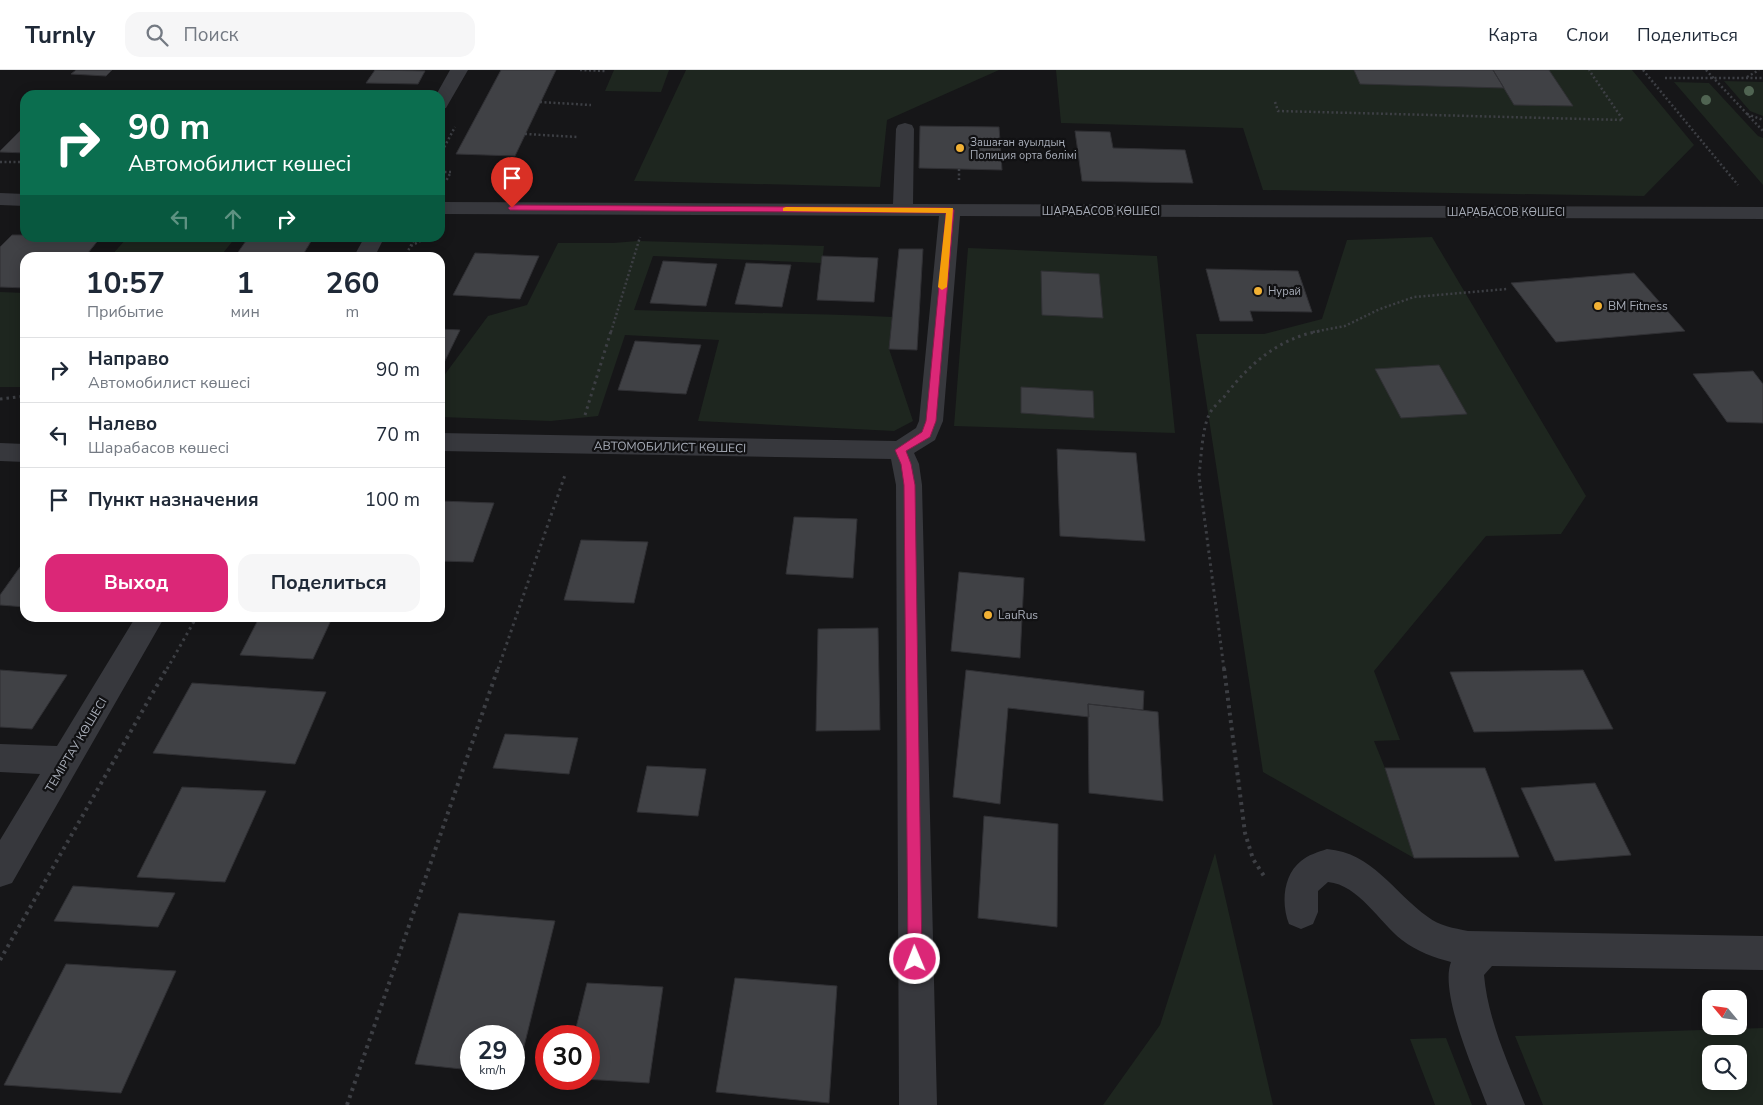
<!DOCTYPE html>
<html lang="ru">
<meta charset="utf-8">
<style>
body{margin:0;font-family:"Nunito Sans",sans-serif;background:#f6f6f7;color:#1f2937;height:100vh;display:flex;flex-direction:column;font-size:19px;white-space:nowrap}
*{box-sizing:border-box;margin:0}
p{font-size:16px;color:#747a83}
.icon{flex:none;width:28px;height:28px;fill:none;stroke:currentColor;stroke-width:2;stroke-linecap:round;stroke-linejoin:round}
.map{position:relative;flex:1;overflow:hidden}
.drawer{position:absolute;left:20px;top:182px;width:425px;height:370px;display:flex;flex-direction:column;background:#fff;border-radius:15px;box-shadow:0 2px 12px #0003}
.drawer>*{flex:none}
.guide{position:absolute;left:20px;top:20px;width:425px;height:152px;border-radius:15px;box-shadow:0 2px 12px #0003;background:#0b6e4f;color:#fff;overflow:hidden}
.needle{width:32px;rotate:299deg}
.controls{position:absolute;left:1702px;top:920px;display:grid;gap:10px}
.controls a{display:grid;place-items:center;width:45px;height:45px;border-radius:10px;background:#fff;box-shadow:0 2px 12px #0003;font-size:25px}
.speed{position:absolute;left:460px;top:955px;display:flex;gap:10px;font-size:25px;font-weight:700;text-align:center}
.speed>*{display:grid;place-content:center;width:65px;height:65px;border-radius:50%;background:#fff;box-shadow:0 2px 12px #0003;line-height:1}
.speed small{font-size:12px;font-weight:400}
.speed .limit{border:8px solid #d22;background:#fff;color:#111}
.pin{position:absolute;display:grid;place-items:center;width:42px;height:42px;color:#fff;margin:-51px -21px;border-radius:50% 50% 50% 0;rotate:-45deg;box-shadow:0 0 5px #0007}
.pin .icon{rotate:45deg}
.me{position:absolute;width:55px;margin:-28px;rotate:359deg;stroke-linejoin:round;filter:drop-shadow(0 0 4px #0008)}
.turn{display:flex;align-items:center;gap:18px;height:105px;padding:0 25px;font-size:22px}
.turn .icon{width:65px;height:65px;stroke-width:2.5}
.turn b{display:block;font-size:35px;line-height:42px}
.lanes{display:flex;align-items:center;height:48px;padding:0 25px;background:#0003;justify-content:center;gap:25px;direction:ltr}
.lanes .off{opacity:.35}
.eta{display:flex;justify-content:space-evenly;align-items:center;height:85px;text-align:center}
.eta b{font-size:30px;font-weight:700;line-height:35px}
.primary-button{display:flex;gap:10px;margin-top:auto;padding:10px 25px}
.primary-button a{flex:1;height:58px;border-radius:15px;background:#db2777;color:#fff;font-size:20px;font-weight:700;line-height:58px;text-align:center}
.primary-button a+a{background:#f6f6f7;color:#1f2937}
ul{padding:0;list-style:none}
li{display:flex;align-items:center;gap:15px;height:65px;padding:0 25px;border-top:1px solid #e0e1e3}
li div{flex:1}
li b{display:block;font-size:19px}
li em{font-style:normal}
header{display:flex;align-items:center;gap:30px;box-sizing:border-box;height:70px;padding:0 25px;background:#fff;border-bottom:1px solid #e0e1e3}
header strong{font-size:24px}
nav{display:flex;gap:28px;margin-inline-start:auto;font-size:18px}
.search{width:350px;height:45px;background:#f6f6f7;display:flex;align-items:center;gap:12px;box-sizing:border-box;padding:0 18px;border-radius:15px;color:#747a83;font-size:19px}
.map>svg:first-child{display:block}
</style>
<header>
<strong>Turnly</strong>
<div class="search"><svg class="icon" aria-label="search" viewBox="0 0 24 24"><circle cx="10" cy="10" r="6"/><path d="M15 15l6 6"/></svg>Поиск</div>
<nav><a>Карта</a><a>Слои</a><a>Поделиться</a></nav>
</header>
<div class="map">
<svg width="1763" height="1035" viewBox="0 0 1763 1035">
<rect width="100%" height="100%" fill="#161618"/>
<path fill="#1e261f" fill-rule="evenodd" d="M614,0H669L661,22L605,21Z
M686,0H999L887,50L880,117L634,111Z
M1056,0H1632L1694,75L1644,126L1263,120L1243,58L1061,53Z
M1724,11L1763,12V46L1750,41Z
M1674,12L1709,13L1758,66L1763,68V115Z
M1432,167L1586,426L1561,464L1486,466L1374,601L1400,670L1374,671L1385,698L1414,788L1263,702L1196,264H1264L1322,249L1347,170Z
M127,168H235L220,187H110Z
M638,171L824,176L822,193L653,186L634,240C720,243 806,243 892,247L889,279L913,351L894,361L698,351L719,270L625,265L598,346L551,351L440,347V311L488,246L527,235L558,173H613Z
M968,178L1157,186L1175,363L954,356Z
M0,222L25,223V317H0Z
M1215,783L1273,1035H1103L1160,955Z
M1763,958V1035H1543L1515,966ZM1711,984H1739V1011H1711Z
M1446,968L1472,1035H1435L1410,969Z"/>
<path fill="#404145" stroke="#303034" d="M76,0H112L106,6L71,4Z
M375,0L425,1L418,14L366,13Z
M501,0H556L515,86L456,84Z
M1354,0H1493L1504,18L1360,14Z
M1493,0H1549L1573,36L1514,35Z
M25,56V83L0,82V81Z
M920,56L999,57L1002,100L919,98Z
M1075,61L1110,62L1113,78L1185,80L1193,113L1082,111Z
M12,165H25V168H100L84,188H25V218L0,217V177Z
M248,168H313L301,188H234Z
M899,179H923L917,280L889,279Z
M475,183L539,186L520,229L453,225Z
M822,186L878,188L874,232L817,230Z
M663,191L717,194L706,236L650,233Z
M746,193L791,195L782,237L735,234Z
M1206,199L1298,201L1312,242L1250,241L1253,251H1220Z
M1041,201L1099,204L1103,248L1042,245Z
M1634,203L1685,261L1556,272L1511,213Z
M440,259L460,260L440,301Z
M635,271L701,275L686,324L618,320Z
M1439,295L1467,344L1401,348L1375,299Z
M1753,301L1763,314V353L1727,352L1693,304Z
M1021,317L1093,321L1094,348L1021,343Z
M1057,379L1136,383L1145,471L1060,466Z
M440,431L494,433L473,492L440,491Z
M794,447L857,449L853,508L786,504Z
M581,470L648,472L634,533L564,530Z
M25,490V537L0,535V525Z
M959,502L1024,508L1020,588L951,581Z
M259,548H332L313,589L240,585Z
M878,558L880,660L816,661L818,559Z
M0,600L67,605L32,659L0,657Z
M966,600L1144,621L1143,640L1088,634L1089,647L1008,638L1000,734L953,727Z
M1583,600L1613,659L1474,662L1450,602Z
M192,613L326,622L295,694L153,683Z
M1088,634L1158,642L1163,731L1089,723Z
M505,664L578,668L569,704L493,698Z
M647,696L706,699L698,746L637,742Z
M1385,698H1485L1519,787L1414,788Z
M1595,713L1631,785L1555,791L1521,718Z
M182,717L266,721L225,812L137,807Z
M984,746L1058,754L1057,857L978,848Z
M73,816L175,823L158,857L54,851Z
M459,843L555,851L517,1005L514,1004V966H471V1000L415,994Z
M66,894L176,901L121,1023L4,1015Z
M735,908L837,916L829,1033L716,1022Z
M587,913L663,917L649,1013L584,1009H589V966H574Z"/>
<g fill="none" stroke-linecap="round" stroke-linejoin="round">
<path stroke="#3d3f44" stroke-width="2.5" stroke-dasharray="2 2.5" stroke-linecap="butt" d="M580,0L605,1
M1643,0L1738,115
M1706,0L1763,61
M1747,7L1759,0
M1665,8H1763
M540,32L591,35
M1275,32L1278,41L1623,50L1589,0
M1747,44L1763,50
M525,64L578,67
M440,85L455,57
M0,92H25
M959,99V110
M440,102H451L446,111
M411,176L426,168
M404,188L415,168
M611,262L640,167
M1313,262L1345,256L1380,239L1414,227L1507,219"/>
<path stroke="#3d3f44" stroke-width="3" stroke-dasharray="2.5 4" stroke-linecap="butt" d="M0,329L25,326
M585,345L611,261
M167,599L196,548
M498,599L565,405
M1224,599L1199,406C1201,390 1202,359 1209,345C1212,338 1219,332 1224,327C1249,294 1279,268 1320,261"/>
<path stroke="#3d3f44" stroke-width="4" stroke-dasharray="3 4.5" stroke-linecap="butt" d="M1224,598L1245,763L1253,789L1266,809
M0,890L167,598
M347,1035L498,598"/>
<path fill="#37383d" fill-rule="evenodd" d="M450,0H468L446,38L440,39V25H436Z
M905,53L912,55L914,59L913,134L1763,137V149L960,146L943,351L935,370L914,383L919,394L922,415L937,1035H899L896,415L891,389L440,381V363L896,371L916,358L919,351L939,146L440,144V132L893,134L896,59L898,55Z
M0,123L25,124V136L0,135Z
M364,168H384L374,188H353Z
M0,373L25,374V392L0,391Z
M135,548H164L12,813L0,817V770L40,704L0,702V674L57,676Z
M1327,779C1373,783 1393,822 1428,847C1439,856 1454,858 1468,861L1763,866V900L1492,896L1484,905C1488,950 1508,993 1525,1035H1487C1475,1003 1439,923 1451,892C1435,888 1416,881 1402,870C1379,852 1359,815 1328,812L1318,821V842L1313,854L1301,859L1289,854C1281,834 1283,805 1301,791C1308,785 1318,782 1327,779Z"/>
</g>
<g fill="#506452">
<circle cx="1749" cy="21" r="5"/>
<circle cx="1706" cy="30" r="5"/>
</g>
<path fill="#db2777" stroke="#8e194d" d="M512,135L950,138L954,140L936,351L930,367L906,381L911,394L915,415L922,889L920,894L915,897L910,894L908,889L904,415L901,394L895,380L922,362L926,351L946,143L510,140L508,138Z"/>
<path fill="#f59e0b" d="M786,137L953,138L947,217L942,220L938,217L946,143L783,141V138Z"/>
<g fill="#f2b134" stroke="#111113" stroke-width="2">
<circle cx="960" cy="78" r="5"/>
<circle cx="1258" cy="221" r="5"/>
<circle cx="1598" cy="236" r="5"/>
<circle cx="988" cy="545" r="5"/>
</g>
<g text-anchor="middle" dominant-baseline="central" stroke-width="4.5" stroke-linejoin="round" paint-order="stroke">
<g font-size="11" fill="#a8adb8" stroke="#111113" text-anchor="start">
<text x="970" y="72">Зашаған ауылдың<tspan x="970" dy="13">Полиция орта бөлімі</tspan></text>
<text x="1268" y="221">Нурай</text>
</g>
<g font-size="11" fill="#a8adb8" stroke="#111113">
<text x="1101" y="141">ШАРАБАСОВ КӨШЕСІ</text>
<text x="1506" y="142">ШАРАБАСОВ КӨШЕСІ</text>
</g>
<g font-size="12" fill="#a8adb8" stroke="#111113" text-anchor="start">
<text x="1608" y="236">BM Fitness</text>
<text x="998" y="545">LauRus</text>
</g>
<g font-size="12" fill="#a8adb8" stroke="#111113">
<text transform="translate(670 377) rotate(1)">АВТОМОБИЛИСТ КӨШЕСІ</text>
<text transform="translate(76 675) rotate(-59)">ТЕМІРТАУ КӨШЕСІ</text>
</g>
</g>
</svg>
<div class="controls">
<a><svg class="needle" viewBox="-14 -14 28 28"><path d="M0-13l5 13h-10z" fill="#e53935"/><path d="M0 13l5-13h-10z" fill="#747a83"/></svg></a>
<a><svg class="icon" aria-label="search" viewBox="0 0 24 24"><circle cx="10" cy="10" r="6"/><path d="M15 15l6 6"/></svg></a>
</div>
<div class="speed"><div>29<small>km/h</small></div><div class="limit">30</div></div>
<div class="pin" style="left:512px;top:138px;background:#d93025"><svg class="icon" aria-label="arrive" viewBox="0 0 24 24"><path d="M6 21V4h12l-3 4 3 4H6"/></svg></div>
<svg class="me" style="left:915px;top:889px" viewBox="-20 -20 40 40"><circle r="17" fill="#db2777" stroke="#fff" stroke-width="3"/><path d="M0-11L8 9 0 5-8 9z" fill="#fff"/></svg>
<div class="guide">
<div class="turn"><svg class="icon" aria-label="right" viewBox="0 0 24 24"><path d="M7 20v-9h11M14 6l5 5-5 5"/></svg><div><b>90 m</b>Автомобилист көшесі</div></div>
<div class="lanes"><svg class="icon off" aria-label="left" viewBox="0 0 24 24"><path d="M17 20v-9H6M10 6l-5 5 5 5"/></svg><svg class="icon off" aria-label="ahead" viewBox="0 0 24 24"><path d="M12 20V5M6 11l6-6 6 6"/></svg><svg class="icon" aria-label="right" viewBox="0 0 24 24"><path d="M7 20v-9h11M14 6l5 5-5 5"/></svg></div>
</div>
<section class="drawer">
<div class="eta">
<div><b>10:57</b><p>Прибытие</p></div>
<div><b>1</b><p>мин</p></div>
<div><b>260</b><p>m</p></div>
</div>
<ul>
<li><svg class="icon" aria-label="right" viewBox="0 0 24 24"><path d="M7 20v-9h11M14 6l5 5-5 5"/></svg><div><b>Направо</b><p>Автомобилист көшесі</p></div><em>90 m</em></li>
<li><svg class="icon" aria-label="left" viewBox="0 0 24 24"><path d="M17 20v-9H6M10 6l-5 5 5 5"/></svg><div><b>Налево</b><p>Шарабасов көшесі</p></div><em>70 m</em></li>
<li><svg class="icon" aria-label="arrive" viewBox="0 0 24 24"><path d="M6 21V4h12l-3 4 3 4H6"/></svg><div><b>Пункт назначения</b></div><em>100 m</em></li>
</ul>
<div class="primary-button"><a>Выход</a><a>Поделиться</a></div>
</section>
</div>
